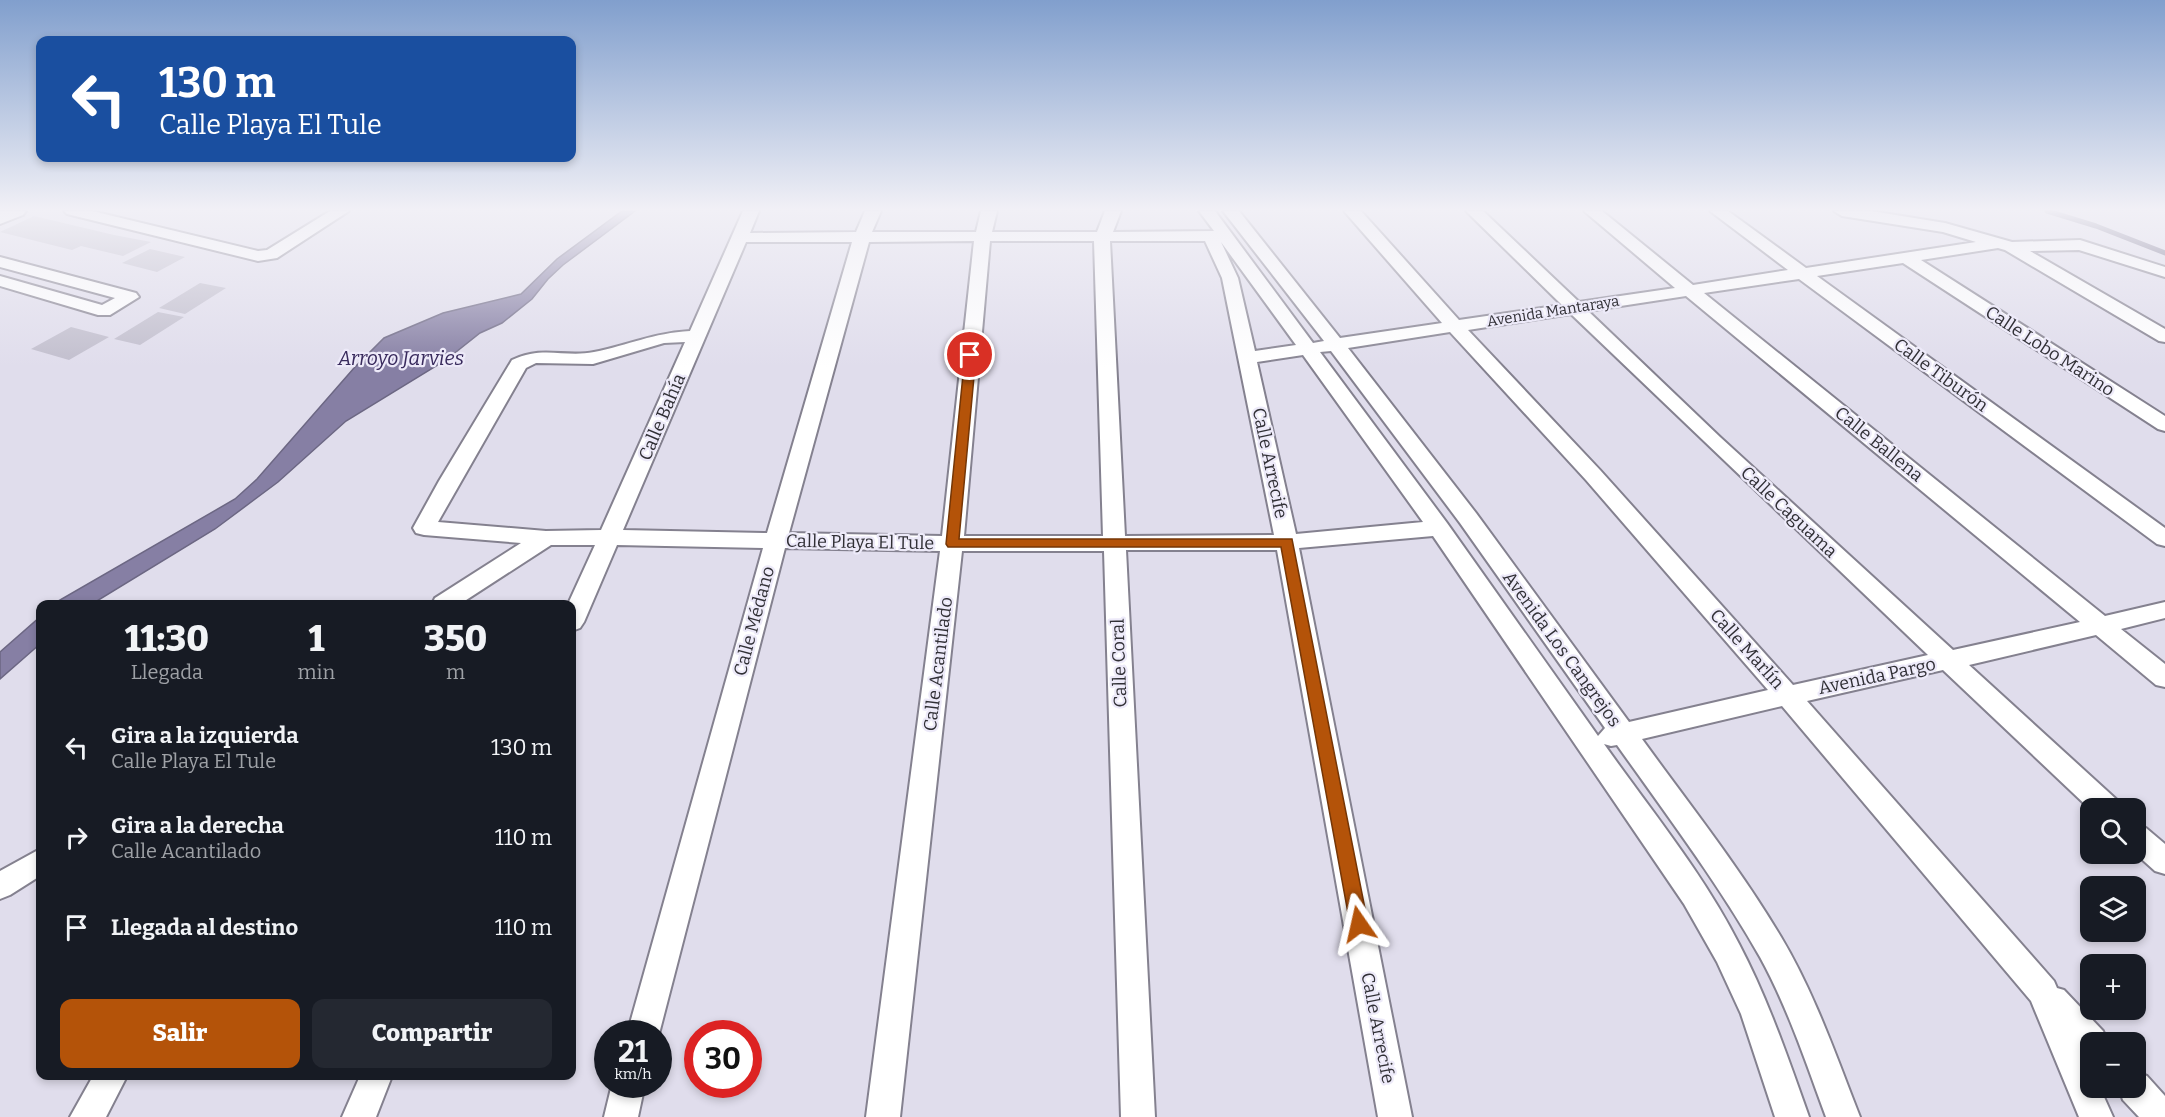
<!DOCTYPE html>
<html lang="es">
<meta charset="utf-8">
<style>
body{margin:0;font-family:Bitter,serif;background:#242831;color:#f1f3f6;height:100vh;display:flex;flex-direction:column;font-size:22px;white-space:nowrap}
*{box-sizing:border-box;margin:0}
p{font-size:20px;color:#9ea1a6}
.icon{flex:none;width:33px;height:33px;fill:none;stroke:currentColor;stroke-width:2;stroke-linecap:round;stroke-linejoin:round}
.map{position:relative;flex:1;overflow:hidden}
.side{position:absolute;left:36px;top:600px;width:540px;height:480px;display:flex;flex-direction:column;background:#171b24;border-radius:12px;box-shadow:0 3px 9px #0003}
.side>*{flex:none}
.top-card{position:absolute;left:36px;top:36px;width:540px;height:126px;border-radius:12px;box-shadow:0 3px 9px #0003;background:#1a4fa0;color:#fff;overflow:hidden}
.fabs{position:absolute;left:2080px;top:798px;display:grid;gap:12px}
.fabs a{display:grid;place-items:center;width:66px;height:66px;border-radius:12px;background:#171b24;box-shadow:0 3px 9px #0003;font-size:30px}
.speed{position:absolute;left:594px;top:1020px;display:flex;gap:12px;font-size:30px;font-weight:700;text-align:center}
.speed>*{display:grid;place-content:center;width:78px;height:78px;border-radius:50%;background:#171b24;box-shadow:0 3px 9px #0003;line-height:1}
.speed small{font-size:15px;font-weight:400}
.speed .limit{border:9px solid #d22;background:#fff;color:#111}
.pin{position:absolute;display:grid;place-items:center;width:51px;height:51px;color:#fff;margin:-26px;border:3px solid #fff;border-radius:50%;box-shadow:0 2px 6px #0007}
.me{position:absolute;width:66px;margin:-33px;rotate:349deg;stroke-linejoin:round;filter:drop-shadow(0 0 4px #0008)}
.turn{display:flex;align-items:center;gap:21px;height:126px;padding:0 24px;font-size:27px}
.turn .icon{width:78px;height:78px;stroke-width:2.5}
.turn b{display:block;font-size:42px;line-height:51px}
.eta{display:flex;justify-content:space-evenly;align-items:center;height:102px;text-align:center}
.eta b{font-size:36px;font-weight:800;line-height:42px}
.cta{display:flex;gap:12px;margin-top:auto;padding:12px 24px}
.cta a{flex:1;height:69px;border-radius:12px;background:#b45309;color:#fff;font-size:24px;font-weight:800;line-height:69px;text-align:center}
.cta a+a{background:#242831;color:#f1f3f6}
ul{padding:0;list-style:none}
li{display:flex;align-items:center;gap:18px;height:90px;padding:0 24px}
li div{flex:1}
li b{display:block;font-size:22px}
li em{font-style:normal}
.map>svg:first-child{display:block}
</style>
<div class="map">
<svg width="2165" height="1117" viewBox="0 0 2165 1117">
<rect width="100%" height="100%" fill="#e0ddec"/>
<path fill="#867fa4" stroke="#6c6783" stroke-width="1.5" d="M622,211H635L563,265L548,279L532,299L502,323L480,333L446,360L346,421L278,482L215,529L92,604H53L235,499L257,479L354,368L384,338L443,313L521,294L557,259Z
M40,617V644L0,679V652Z"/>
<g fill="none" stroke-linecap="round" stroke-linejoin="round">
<path stroke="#6c6783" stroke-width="5" d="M2047,211L2096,226L2165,253"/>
</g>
<path fill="#c1becd" d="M34,216L114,235L151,242L123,256L81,246L72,250L0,232Z
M150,249L185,257L157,272L122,263Z
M200,283L226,288L185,314L159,308Z
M158,312L184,317L140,345L114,339Z
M71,327L109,337L69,360L31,349Z"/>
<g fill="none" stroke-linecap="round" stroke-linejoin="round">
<g stroke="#84818f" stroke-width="4">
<path id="minor" d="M64,211H92L258,251L267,250L330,211H349L277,258L258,261L67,214Z
M743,211H759L750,233L856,232L865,211H881L872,232H976L981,211H997L992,232H1097L1105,211H1121L1113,232L1214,231L1199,211H1215L1313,343L1324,341L1223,211H1239L1340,338L1442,323L1344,211H1361L1459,320L1562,305L1466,211H1483L1579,302L1675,288L1584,211H1602L1693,285L1788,270L1710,211H1728L1806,268L1976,242L1943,232L1842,216L1834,211H1871L1945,223L2012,242L2080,240L2165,267V277L2079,250L2030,251L2165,329V342L2159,341L2005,250L1998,248L1921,260L2165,416V431L2158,429L1903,263L1817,276L2165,528V546L2157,544L1799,279L1704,293L2105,616L2165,602V618L2121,629L2165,664V687L2156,685L2096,635L1969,665L2117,800L2121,808L2091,810L1943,670L1807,701L2054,981L2057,988L2064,990L2103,1031L2108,1042H2091V1057L2087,1056L2091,1066V1088H2100L2113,1117H2079L2031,1001L1782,706L1642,739C1689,804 1740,868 1781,937C1815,994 1836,1056 1860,1117H1826C1806,1063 1788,1008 1760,957C1718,883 1666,814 1617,745L1611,746L1604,744C1650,809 1703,873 1739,944C1768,999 1788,1058 1809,1117H1775L1741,1014L1717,962L1684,904L1433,536L1299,548L1412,1117H1378L1277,550H1126L1155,1117H1121L1104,551H962L900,1117H866L940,551L785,548L659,1034H627L763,548L617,545L584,622L580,628L572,631V604H568L595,545H551L460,604H432L435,598L521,543L424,535L416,533L413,528L439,481L512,360C544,345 564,358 594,352C629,345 653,333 690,331ZM974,241L942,536L789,533L869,242ZM990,241H1094L1103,536H964ZM1110,241H1205L1222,278L1274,535L1125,536ZM746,242H852L767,533L623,530ZM1221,242L1296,345L1255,351L1238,278ZM1686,296L2080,622L1953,650L1720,437L1588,311ZM1571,314L1928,655L1793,685L1600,470L1468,330ZM1450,332L1586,480L1768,690L1629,722L1476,513L1348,348ZM685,342L601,530L546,531L438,522L526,368L536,363L593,364L664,343ZM1331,351L1460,523L1605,728L1598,736L1447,523L1320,352ZM1303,355L1423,522L1296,534L1257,362Z
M0,257L136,293L139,297L110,315H98L0,286V276L102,305L115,298L0,267Z
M2136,824L2146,828L2165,844V874L2155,871L2136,854Z
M40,849V876L10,895L0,899V871Z
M2136,1072L2147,1076L2165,1096V1117H2139L2123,1100L2119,1088H2136Z
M93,1076H127L106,1117H70Z
M360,1076H392L376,1117H342Z
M612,1084H645L638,1117H604Z"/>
</g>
<g stroke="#84818f" stroke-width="4">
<path id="tertiary" d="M0,211H26L23,215L0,224Z"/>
</g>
<use href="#minor" fill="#fff" fill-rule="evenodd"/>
<use href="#tertiary" fill="#fff" fill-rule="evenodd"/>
</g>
<linearGradient id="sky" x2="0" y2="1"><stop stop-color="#819fcd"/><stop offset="0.57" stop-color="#f1f0f6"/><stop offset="1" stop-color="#f1f0f6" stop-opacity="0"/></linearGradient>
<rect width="2165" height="367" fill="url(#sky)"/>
<path fill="#b45309" stroke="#753606" stroke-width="1.5" d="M970,352L976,355L959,539H1292L1368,924L1365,930L1359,932L1352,930L1350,924L1281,547H948L946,544L965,355Z"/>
<g text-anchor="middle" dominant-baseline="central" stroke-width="4.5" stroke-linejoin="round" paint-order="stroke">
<g font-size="15" fill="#313036" stroke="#edeaf9">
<text transform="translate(1553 311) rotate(-9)">Avenida Mantaraya</text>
</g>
<g font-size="18" fill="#313036" stroke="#edeaf9">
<text transform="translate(2050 351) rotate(33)">Calle Lobo Marino</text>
<text transform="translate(1941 375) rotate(36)">Calle Tiburón</text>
<text transform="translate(662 417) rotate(-67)">Calle Bahía</text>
<text transform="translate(1879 444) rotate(39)">Calle Ballena</text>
<text transform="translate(1270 463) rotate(78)">Calle Arrecife</text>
<text transform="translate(1789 512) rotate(43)">Calle Caguama</text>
<text transform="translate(860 542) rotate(1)">Calle Playa El Tule</text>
<text transform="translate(754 621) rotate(-75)">Calle Médano</text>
<text transform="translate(1562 649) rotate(54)">Avenida Los Cangrejos</text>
<text transform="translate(1747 649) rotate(48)">Calle Marlín</text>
<text transform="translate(1119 663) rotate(-92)">Calle Coral</text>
<text transform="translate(938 664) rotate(-83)">Calle Acantilado</text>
<text transform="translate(1877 676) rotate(-12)">Avenida Pargo</text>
<text transform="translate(1378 1028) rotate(79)">Calle Arrecife</text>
</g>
<g font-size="20" font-style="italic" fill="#392b5d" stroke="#edeaf9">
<text x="401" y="358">Arroyo Jarvies</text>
</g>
</g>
</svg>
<div class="fabs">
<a><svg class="icon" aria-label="search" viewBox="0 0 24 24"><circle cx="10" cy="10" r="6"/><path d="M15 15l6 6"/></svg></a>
<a><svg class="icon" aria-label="layers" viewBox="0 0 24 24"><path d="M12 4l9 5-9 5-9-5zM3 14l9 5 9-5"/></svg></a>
<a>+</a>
<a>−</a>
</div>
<div class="speed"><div>21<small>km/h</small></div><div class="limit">30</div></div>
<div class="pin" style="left:970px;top:355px;background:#d93025"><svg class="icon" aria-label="arrive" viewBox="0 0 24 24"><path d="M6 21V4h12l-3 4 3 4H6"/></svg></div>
<svg class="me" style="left:1359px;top:924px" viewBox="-20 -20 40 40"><path d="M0-17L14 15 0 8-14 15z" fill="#b45309" stroke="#fff" stroke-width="4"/></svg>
<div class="top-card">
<div class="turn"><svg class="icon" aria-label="left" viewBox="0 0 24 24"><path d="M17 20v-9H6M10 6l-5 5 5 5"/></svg><div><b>130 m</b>Calle Playa El Tule</div></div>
</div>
<section class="side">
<div class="eta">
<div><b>11:30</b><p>Llegada</p></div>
<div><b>1</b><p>min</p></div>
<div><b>350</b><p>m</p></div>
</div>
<ul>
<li><svg class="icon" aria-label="left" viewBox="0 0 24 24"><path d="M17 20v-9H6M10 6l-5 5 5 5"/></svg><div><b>Gira a la izquierda</b><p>Calle Playa El Tule</p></div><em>130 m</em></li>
<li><svg class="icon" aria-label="right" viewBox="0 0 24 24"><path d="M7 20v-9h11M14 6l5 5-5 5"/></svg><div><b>Gira a la derecha</b><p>Calle Acantilado</p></div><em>110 m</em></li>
<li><svg class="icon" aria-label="arrive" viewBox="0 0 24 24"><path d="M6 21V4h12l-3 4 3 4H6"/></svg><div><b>Llegada al destino</b></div><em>110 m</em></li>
</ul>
<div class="cta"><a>Salir</a><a>Compartir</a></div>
</section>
</div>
